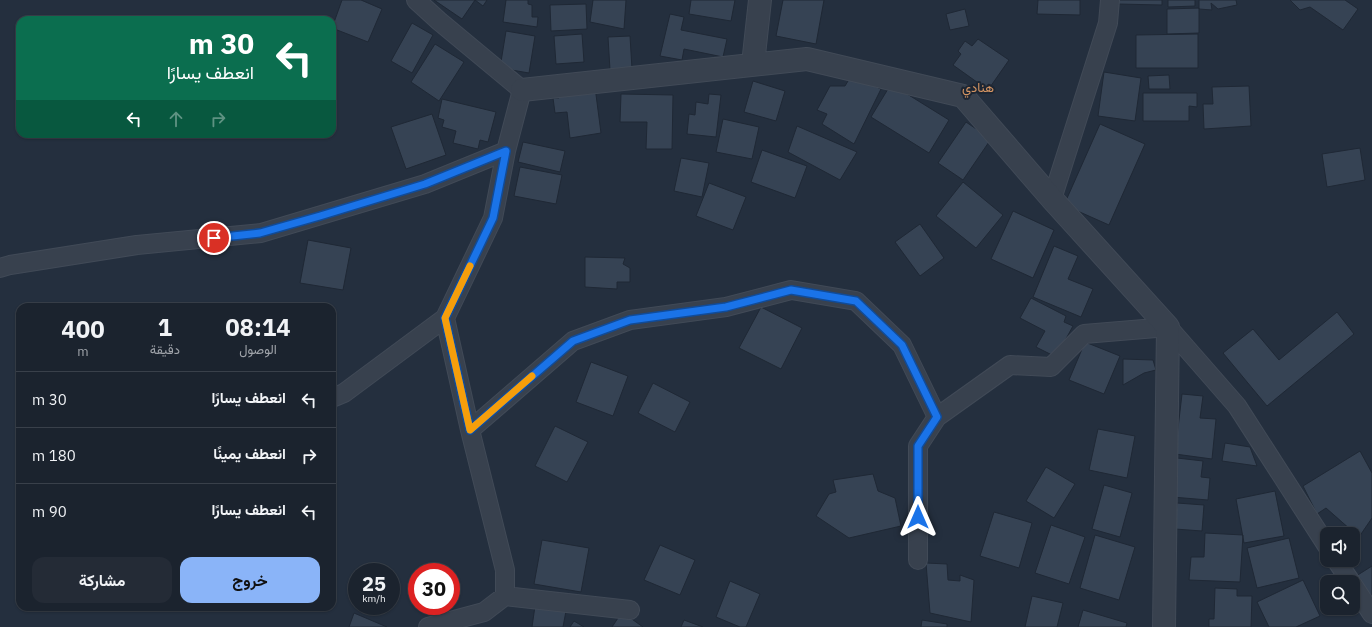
<!DOCTYPE html>
<html lang="ar">
<meta charset="utf-8">
<style>
body{margin:0;font-family:"IBM Plex Sans",Vazirmatn,sans-serif;background:#242b36;color:#f1f3f6;direction:rtl;height:100vh;display:flex;flex-direction:column;font-size:15px;white-space:nowrap}
*{box-sizing:border-box;margin:0}
p{font-size:13px;color:#a0a4aa}
.icon{flex:none;width:22px;height:22px;fill:none;stroke:currentColor;stroke-width:2;stroke-linecap:round;stroke-linejoin:round}
.map{position:relative;flex:1;overflow:hidden;direction:ltr}
.drawer{position:absolute;left:16px;top:303px;width:320px;height:308px;display:flex;flex-direction:column;background:#1b232e;border-radius:12px;box-shadow:0 1px 3px #0004,0 0 0 1px #39404a;direction:rtl}
.drawer>*{flex:none}
.hud{position:absolute;left:16px;top:16px;width:320px;height:122px;border-radius:12px;box-shadow:0 1px 3px #0004,0 0 0 1px #39404a;direction:rtl;background:#0b6e4f;color:#fff;overflow:hidden}
.fabs{position:absolute;left:1320px;top:527px;display:grid;gap:8px}
.fabs a{display:grid;place-items:center;width:40px;height:40px;border-radius:8px;background:#1b232e;box-shadow:0 1px 3px #0004,0 0 0 1px #39404a;font-size:20px}
.speed{position:absolute;left:348px;top:563px;display:flex;gap:8px;font-size:20px;font-weight:700;text-align:center}
.speed>*{display:grid;place-content:center;width:52px;height:52px;border-radius:50%;background:#1b232e;box-shadow:0 1px 3px #0004,0 0 0 1px #39404a;line-height:1}
.speed small{font-size:10px;font-weight:400}
.speed .limit{border:6px solid #d22;background:#fff;color:#111}
.pin{position:absolute;display:grid;place-items:center;width:34px;height:34px;color:#fff;margin:-17px;border:2px solid #fff;border-radius:50%;box-shadow:0 1px 4px #0007}
.me{position:absolute;width:44px;margin:-22px;rotate:0deg;stroke-linejoin:round;filter:drop-shadow(0 0 3px #0008)}
.turn{display:flex;align-items:center;gap:14px;height:84px;padding:0 16px;font-size:18px}
.turn .icon{width:52px;height:52px;stroke-width:2.5}
.turn b{display:block;font-size:28px;line-height:34px}
.lanes{display:flex;align-items:center;height:38px;padding:0 16px;background:#0003;justify-content:center;gap:20px;direction:ltr}
.lanes .off{opacity:.35}
.eta{display:flex;justify-content:space-evenly;align-items:center;height:68px;text-align:center}
.eta b{font-size:24px;font-weight:700;line-height:28px}
.cta{display:flex;gap:8px;margin-top:auto;padding:8px 16px}
.cta a{flex:1;height:46px;border-radius:12px;background:#8ab4f8;color:#111;font-size:16px;font-weight:700;line-height:46px;text-align:center}
.cta a+a{background:#242b36;color:#f1f3f6}
ul{padding:0;list-style:none}
li{display:flex;align-items:center;gap:12px;height:56px;padding:0 16px;border-top:1px solid #39404a}
li div{flex:1}
li b{display:block;font-size:15px}
li em{font-style:normal}
.map>svg:first-child{display:block}
</style>
<div class="map">
<svg width="1372" height="627" viewBox="0 0 1372 627">
<rect width="100%" height="100%" fill="#242f3e"/>
<path fill="#364354" stroke="#1f2835" d="M342,0H361L382,9L368,42L332,28Z
M434,0H487L483,6L475,0L462,19Z
M506,0H528V4L532,5V17H538L537,27L503,22Z
M593,0H626L624,29L590,22Z
M691,0H735L731,21L689,14Z
M783,0H824L816,44L776,36Z
M1038,0H1080V15L1037,14Z
M1118,0H1162V5L1118,4Z
M1168,0H1195V6L1168,7Z
M1199,0H1236L1237,5L1218,9L1211,3L1212,10L1199,9Z
M1290,0H1345L1358,9L1343,30L1310,7L1300,10Z
M586,4L587,29L551,31L550,5Z
M1199,8V33L1167,34V9Z
M965,9L969,26L950,30L946,14Z
M670,14L684,17L681,30L727,39L723,57L684,49L682,60L660,56Z
M412,23L433,35L412,73L391,61Z
M506,31L535,36L529,73L500,68Z
M582,34L584,62L556,64L554,36Z
M1198,34V68H1136V35Z
M630,36L632,69L610,70L608,37Z
M978,39L1009,60L988,90L953,65L961,54L958,51L965,41L972,46Z
M435,44L464,62L439,101L411,82Z
M1104,72L1141,78L1135,121L1098,116Z
M1169,75L1170,89H1149L1148,76Z
M851,76L881,89L854,144L822,124L827,114L817,110L830,86H845Z
M753,81L785,91L776,121L744,112Z
M891,84L949,120L929,153L871,117Z
M1249,86L1251,126L1204,129L1203,104H1213L1212,87Z
M595,87L601,133L570,138L567,112L555,113L553,98H559L558,92Z
M1143,93H1197V107L1189,106V121H1143Z
M621,94L673,95L672,149H646L647,122H620Z
M709,94L721,95L716,137L687,134L689,114L695,115L696,102L708,104Z
M442,99L496,112L488,142L480,140L478,149L453,143L456,131L442,127L444,120L438,118Z
M432,114L446,155L406,169L391,127Z
M723,119L759,127L752,159L716,152Z
M966,122L991,139L963,180L938,163Z
M1100,124L1145,144L1109,225L1064,205Z
M797,126L857,152L840,180L788,152Z
M523,142L565,151L560,172L518,162Z
M1360,148L1365,180L1327,187L1322,154Z
M762,150L807,166L795,198L751,182Z
M681,158L709,163L702,197L674,191Z
M520,167L562,175L556,204L514,196Z
M963,182L1003,215L976,248L936,216Z
M709,183L746,197L733,230L696,216Z
M1013,211L1054,230L1033,278L991,259Z
M920,224L944,258L920,276L895,242Z
M308,240L351,248L343,290L300,283Z
M1054,246L1078,256L1068,279L1093,289L1081,317L1033,297Z
M585,257L625,258L623,264L630,268V282H617V289L585,287Z
M1031,298L1066,316L1064,322L1073,326L1056,357L1036,347L1045,331L1020,318Z
M761,307L802,328L781,369L739,348Z
M1337,312L1354,334L1267,406L1223,353L1253,329L1279,360Z
M1085,342L1120,356L1104,394L1069,380Z
M1123,359L1153,360L1156,370L1144,373L1123,385Z
M591,362L628,376L613,416L576,402Z
M653,383L690,402L675,432L638,413Z
M1182,394L1203,396L1200,418L1216,419L1212,459L1175,454Z
M555,426L588,442L567,482L535,466Z
M1098,429L1135,436L1127,478L1089,470Z
M1225,443L1250,447L1257,466L1222,461Z
M1360,451L1372,473V518L1359,537L1326,508L1317,514L1303,486Z
M1177,458L1203,461L1201,477L1210,478L1208,500L1172,497Z
M1046,467L1075,484L1054,518L1026,501Z
M873,474L878,491L895,498L901,526L849,538L816,516L829,494L836,492L833,480Z
M1104,485L1132,493L1120,537L1092,529Z
M1275,491L1284,536L1244,543L1236,499Z
M1177,503L1204,505L1202,531L1175,529Z
M994,512L1032,523L1019,568L980,556Z
M1051,525L1085,537L1069,584L1035,573Z
M1205,533L1243,535L1240,582L1189,580L1191,557H1204Z
M1095,535L1135,547L1119,600L1080,588Z
M1289,538L1299,578L1257,588L1247,548Z
M542,540L589,548L581,592L534,584Z
M660,545L695,560L680,595L644,580Z
M926,563L947,564L948,580L960,581V575L974,580L971,622L930,613Z
M1372,566V607L1353,578Z
M1303,580L1320,616L1296,627H1269L1257,602Z
M730,581L760,594L746,627H740L716,617Z
M1215,588L1237,589V596H1252L1251,627H1209V619H1214Z
M1032,596L1063,603L1057,627H1025Z
M535,606L566,611L563,627H532Z
M1083,610L1127,623L1126,627H1078Z
M622,612L643,627H612Z
M354,613L387,627H349Z
M684,620L703,627H681Z
M922,620L947,624V627H921Z
M574,621L584,627H570Z"/>
<g fill="none" stroke-linecap="round" stroke-linejoin="round">
<g stroke="#414a57" stroke-width="20">
<path id="minor" d="M1052,199L1108,23L1110,0
M0,268L10,265L137,245L261,233L425,184L506,151
M445,318L470,430L505,570V596L630,610
M332,398L344,393L445,318L493,218L506,151L522,90L439,21L416,0
M470,430L573,341L630,320L726,307L791,290L856,301L902,345L937,417
M918,560V446L937,417L1010,365L1051,367L1084,334L1168,327L1237,406L1327,546
M1336,560L1351,582
M1353,585L1372,614
M428,627L484,612L505,596"/>
</g>
<g stroke="#414a57" stroke-width="24">
<path id="tertiary" d="M753,64L760,0
M522,90L807,59L963,96L1052,199L1168,327L1164,627"/>
</g>
<use href="#minor" stroke="#38414e" stroke-width="18"/>
<use href="#tertiary" stroke="#38414e" stroke-width="22"/>
</g>
<g fill="none" stroke-linecap="round" stroke-linejoin="round">
<g stroke="#114b97" stroke-width="10">
<path id="route" d="M214,238L260,233L320,216L425,184L506,151L493,218L445,318L470,430L573,341L630,320L726,307L791,290L856,301L902,345L937,417L918,446V517"/>
</g>
<use href="#route" stroke="#1a73e8" stroke-width="7"/>
<path stroke="#f59e0b" stroke-width="7" d="M470,266L445,318L470,430L532,376"/>
</g>
<g text-anchor="middle" dominant-baseline="central" stroke-width="4" stroke-linejoin="round" paint-order="stroke">
<g font-size="13" fill="#d59563" stroke="#1d2633">
<text x="978" y="87">هنادي</text>
</g>
</g>
</svg>
<div class="fabs">
<a><svg class="icon" aria-label="sound" viewBox="0 0 24 24"><path d="M4 9h4l5-4v14l-5-4H4zM17 9q2 3 0 6"/></svg></a>
<a><svg class="icon" aria-label="search" viewBox="0 0 24 24"><circle cx="10" cy="10" r="6"/><path d="M15 15l6 6"/></svg></a>
</div>
<div class="speed"><div>25<small>km/h</small></div><div class="limit">30</div></div>
<div class="pin" style="left:214px;top:238px;background:#d93025"><svg class="icon" aria-label="arrive" viewBox="0 0 24 24"><path d="M6 21V4h12l-3 4 3 4H6"/></svg></div>
<svg class="me" style="left:918px;top:517px" viewBox="-20 -20 40 40"><path d="M0-17L14 15 0 8-14 15z" fill="#1a73e8" stroke="#fff" stroke-width="4"/></svg>
<div class="hud">
<div class="turn"><svg class="icon" aria-label="left" viewBox="0 0 24 24"><path d="M17 20v-9H6M10 6l-5 5 5 5"/></svg><div><b>30 m</b>انعطف يسارًا</div></div>
<div class="lanes"><svg class="icon" aria-label="left" viewBox="0 0 24 24"><path d="M17 20v-9H6M10 6l-5 5 5 5"/></svg><svg class="icon off" aria-label="ahead" viewBox="0 0 24 24"><path d="M12 20V5M6 11l6-6 6 6"/></svg><svg class="icon off" aria-label="right" viewBox="0 0 24 24"><path d="M7 20v-9h11M14 6l5 5-5 5"/></svg></div>
</div>
<section class="drawer">
<div class="eta">
<div><b>08:14</b><p>الوصول</p></div>
<div><b>1</b><p>دقيقة</p></div>
<div><b>400</b><p>m</p></div>
</div>
<ul>
<li><svg class="icon" aria-label="left" viewBox="0 0 24 24"><path d="M17 20v-9H6M10 6l-5 5 5 5"/></svg><div><b>انعطف يسارًا</b></div><em>30 m</em></li>
<li><svg class="icon" aria-label="right" viewBox="0 0 24 24"><path d="M7 20v-9h11M14 6l5 5-5 5"/></svg><div><b>انعطف يمينًا</b></div><em>180 m</em></li>
<li><svg class="icon" aria-label="left" viewBox="0 0 24 24"><path d="M17 20v-9H6M10 6l-5 5 5 5"/></svg><div><b>انعطف يسارًا</b></div><em>90 m</em></li>
</ul>
<div class="cta"><a>خروج</a><a>مشاركة</a></div>
</section>
</div>
